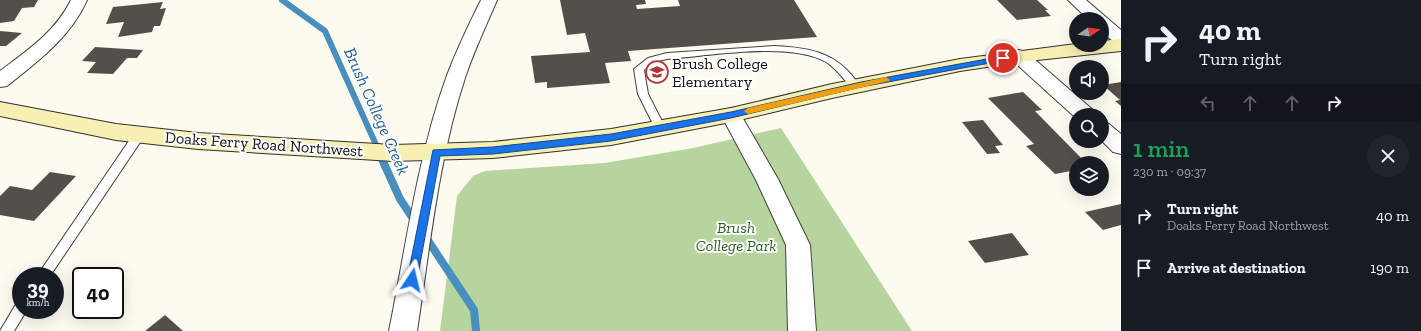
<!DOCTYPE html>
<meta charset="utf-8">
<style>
body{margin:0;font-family:"Zilla Slab",serif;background:#20242c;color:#f1f3f6;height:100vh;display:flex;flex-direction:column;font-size:15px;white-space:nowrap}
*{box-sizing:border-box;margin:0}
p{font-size:13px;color:#9ea1a6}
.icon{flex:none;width:22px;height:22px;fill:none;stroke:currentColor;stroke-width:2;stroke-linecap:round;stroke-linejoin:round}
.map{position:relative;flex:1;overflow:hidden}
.side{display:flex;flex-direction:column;background:#171b24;width:300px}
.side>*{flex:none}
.banner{background:#171b24;color:#f1f3f6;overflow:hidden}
.needle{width:26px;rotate:77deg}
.controls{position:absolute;left:1069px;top:12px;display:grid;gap:8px}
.controls a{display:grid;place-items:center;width:40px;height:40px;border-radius:50%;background:#171b24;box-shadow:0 4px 16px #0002;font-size:20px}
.speed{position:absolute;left:12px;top:267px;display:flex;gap:8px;font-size:20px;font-weight:700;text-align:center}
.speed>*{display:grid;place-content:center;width:52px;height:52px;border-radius:50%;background:#171b24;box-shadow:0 4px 16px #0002;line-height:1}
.speed small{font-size:10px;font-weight:400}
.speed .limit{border:2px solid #111;border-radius:6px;background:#fff;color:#111}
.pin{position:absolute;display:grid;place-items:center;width:34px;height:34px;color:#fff;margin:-17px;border:2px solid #fff;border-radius:50%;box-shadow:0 1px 4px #0007}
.me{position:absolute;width:44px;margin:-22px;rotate:10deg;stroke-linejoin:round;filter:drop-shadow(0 0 3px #0008)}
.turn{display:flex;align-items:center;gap:14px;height:84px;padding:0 12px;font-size:18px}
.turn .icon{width:52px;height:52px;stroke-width:2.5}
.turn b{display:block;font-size:28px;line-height:34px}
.lanes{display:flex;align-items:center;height:38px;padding:0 12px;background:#0003;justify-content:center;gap:20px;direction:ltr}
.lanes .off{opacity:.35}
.round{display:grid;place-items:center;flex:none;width:42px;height:42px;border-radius:21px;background:#20242c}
.overview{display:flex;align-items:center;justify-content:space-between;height:68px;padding:0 12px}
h1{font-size:24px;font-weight:600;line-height:30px;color:#1e9e55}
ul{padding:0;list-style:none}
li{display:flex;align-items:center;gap:12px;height:52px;padding:0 12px}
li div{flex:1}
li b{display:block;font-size:15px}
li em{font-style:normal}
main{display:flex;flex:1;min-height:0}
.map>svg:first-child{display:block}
</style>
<main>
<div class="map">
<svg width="1121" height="331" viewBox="0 0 1121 331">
<rect width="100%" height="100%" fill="#fdfbf0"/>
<path fill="#b6d49e" d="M781,128L912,331H440L457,196L473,176L485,171L605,163L693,148Z"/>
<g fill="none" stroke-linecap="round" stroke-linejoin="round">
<path stroke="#488fbf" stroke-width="6" d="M282,0L325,31L377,147"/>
<path stroke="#488fbf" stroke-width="8" d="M376,146L400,199L416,223
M425,236L474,310L476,331"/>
</g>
<path fill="#554f4b" d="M0,0H38L34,7L22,8L14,21L0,23Z
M560,0H645L646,4L636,5L637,9L680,6L678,0H794L817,37L628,51L631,61L605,63L610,83L547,88V82L535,83L531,56L590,52L585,33L567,35Z
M997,0H1037L1048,10H1045L1051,16L1017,20Z
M163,2L160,9L166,8L160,26H154L152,32L118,37L124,22L106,24L113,7Z
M0,31L22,33L6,46H0Z
M95,47L143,50L137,58H127L113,74L87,73L96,62L82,61Z
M1121,82V106L1115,101L1120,100L1103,85Z
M1023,92L1042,110L1035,111L1086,163H1076V170L1055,174L1026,146L1034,144L988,98Z
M983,120L1003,145L995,146L1000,153L987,154L962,122Z
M50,172L76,176L34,221L0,215V196L10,186L32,190Z
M1121,204V225L1103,230L1085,212Z
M1012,233L1029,255L985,263L968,241Z
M165,315L183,331H145Z"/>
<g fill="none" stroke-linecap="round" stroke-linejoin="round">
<g stroke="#414141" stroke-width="2">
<path id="service" d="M775,46C813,48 838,53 860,86L855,89L852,88C844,80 836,68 826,62C789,41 709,56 667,59L654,62L644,70L648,94L666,129L665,132H657L638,94L634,69L648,58L667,53Z
M139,131L143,132L144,135L143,138L50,276H37L135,132Z
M21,302V310H27L14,331H0L16,304Z"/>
</g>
<g stroke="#414141" stroke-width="2">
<path id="minor" d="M71,0H87C70,38 39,60 7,86L0,87V71C28,50 55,32 71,0Z
M1068,0H1086L1121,30V45L1115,43L1102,32V19H1088Z
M1019,50L1026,52L1093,110L1096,115H1076V118L1012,60L1010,56L1012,52Z
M731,108L738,110L778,179L810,245L816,331H788L786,245L756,180L721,115L724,110Z
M1102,122L1109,124L1121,134V154L1113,152L1102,141Z"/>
</g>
<g stroke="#414141" stroke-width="2">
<path id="tertiary" d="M481,0H497C486,26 474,51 465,78C438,160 430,247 417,331H389C406,247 417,159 446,78C456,51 468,26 481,0Z"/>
</g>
<g stroke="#303030" stroke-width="2">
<path id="secondary" d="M1121,39V51L1019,62L960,71L832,98L731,122L611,145L493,158L393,161L198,149L116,140L0,116V102L116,124L198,133L393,145L493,142L611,129L731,108L832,84L960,59L1076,44L1102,45V41Z"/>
</g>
<use href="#service" fill="#fff" fill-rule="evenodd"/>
<use href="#minor" fill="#fff" fill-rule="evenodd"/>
<use href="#tertiary" fill="#fff" fill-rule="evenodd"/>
<use href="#secondary" fill="#f7f0b2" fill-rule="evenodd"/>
</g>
<path fill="#1a73e8" stroke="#114b97" d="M1003,56L1006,57V60L861,87L731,118L611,141L493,154L440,156L417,280L416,284H408L407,280L433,150L493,147L611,134L731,112L861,82Z"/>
<path fill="#f59e0b" d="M886,77L890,80L889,81L748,114L744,111L748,108Z"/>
<defs>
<g id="school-ring" transform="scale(1.15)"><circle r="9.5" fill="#fff" stroke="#b03439" stroke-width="1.5"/><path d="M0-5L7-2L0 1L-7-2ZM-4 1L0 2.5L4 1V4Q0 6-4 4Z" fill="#b03439"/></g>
</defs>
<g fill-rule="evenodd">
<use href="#school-ring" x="657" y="72"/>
</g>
<g text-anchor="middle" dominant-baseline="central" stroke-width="4" stroke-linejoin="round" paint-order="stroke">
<g font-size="16" fill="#0e0e0e" stroke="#fff" text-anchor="start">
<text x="672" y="63">Brush College<tspan x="672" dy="18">Elementary</tspan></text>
</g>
<g font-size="16" fill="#0e0e0e" stroke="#fff">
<text transform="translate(264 144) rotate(4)">Doaks Ferry Road Northwest</text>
</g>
<g font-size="16" font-style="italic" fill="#305f24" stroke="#fff">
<text x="736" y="227">Brush<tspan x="736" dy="18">College Park</tspan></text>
</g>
<g font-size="17" font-style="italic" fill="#236293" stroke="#fff">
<text transform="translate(377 111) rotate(66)">Brush College Creek</text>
</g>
</g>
</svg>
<div class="controls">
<a><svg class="needle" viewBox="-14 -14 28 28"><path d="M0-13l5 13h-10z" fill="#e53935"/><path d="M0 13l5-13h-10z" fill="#9ea1a6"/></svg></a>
<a><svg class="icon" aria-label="sound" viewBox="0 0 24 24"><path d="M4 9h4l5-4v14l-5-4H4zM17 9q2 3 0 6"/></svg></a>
<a><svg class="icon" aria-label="search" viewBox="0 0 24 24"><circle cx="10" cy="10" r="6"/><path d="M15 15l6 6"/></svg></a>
<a><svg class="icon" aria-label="layers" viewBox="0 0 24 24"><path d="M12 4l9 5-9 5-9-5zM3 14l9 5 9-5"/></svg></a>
</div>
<div class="speed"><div>39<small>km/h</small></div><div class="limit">40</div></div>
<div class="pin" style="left:1003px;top:58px;background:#d93025"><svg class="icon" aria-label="arrive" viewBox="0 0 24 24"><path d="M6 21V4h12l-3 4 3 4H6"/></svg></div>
<svg class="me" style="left:412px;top:280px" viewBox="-20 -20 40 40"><path d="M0-17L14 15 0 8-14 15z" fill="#1a73e8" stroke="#fff" stroke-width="4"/></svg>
</div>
<section class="side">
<div class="banner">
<div class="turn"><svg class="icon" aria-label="right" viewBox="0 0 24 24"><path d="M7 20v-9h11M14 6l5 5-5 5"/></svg><div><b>40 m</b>Turn right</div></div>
<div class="lanes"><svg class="icon off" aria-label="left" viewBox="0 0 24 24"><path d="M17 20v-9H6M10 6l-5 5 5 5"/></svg><svg class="icon off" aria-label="ahead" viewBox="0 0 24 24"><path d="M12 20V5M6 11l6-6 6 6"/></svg><svg class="icon off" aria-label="ahead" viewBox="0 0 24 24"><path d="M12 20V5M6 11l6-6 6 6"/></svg><svg class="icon" aria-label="right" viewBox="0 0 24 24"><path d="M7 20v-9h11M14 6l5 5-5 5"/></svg></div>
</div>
<div class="overview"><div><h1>1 min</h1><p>230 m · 09:37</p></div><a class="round"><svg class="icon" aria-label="close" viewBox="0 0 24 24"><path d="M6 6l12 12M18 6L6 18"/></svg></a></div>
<ul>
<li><svg class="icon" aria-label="right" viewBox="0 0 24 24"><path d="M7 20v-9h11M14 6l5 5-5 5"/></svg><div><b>Turn right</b><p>Doaks Ferry Road Northwest</p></div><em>40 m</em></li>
<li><svg class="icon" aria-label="arrive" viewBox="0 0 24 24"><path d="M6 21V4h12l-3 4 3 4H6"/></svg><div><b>Arrive at destination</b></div><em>190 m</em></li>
</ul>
</section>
</main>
